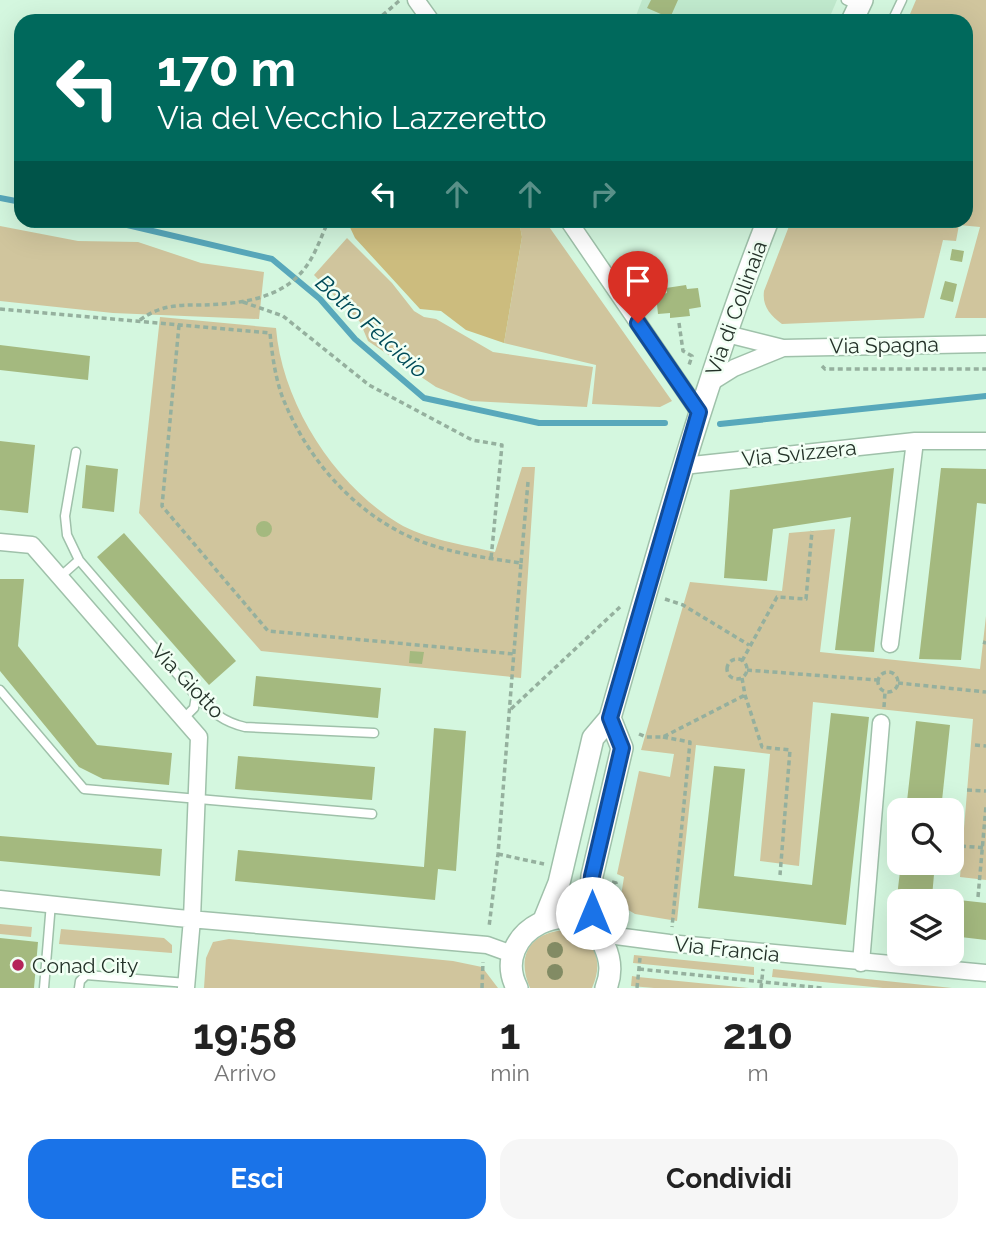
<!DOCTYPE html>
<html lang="it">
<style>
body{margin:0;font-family:Raleway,sans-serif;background:#f6f6f6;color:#222;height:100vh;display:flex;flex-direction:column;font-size:26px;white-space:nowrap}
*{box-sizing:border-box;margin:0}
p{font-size:23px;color:#767676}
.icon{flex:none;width:38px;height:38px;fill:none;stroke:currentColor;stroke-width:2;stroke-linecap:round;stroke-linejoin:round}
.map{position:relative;height:988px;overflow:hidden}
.drawer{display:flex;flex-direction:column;background:#fff;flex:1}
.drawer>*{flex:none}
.hud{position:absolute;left:14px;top:14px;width:959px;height:214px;border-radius:21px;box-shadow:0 7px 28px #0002;background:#00695c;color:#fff;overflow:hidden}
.buttons{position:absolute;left:887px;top:798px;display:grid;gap:14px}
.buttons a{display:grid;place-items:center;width:77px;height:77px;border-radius:14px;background:#fff;box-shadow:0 7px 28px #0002;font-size:35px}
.pin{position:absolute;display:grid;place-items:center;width:60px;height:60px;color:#fff;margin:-72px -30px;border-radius:50% 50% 50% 0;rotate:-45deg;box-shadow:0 0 7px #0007}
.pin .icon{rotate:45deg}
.me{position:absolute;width:77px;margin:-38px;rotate:0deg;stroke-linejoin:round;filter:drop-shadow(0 0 5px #0008)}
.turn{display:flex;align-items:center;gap:24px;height:147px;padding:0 28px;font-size:32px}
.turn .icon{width:91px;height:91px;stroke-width:2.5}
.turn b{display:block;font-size:49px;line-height:60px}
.lanes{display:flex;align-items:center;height:66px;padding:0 28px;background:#0003;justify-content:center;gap:35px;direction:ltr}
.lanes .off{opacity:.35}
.eta{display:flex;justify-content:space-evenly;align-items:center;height:119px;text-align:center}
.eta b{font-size:42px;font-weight:700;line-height:49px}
.button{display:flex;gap:14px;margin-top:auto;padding:14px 28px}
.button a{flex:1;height:80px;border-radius:21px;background:#1a73e8;color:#fff;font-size:28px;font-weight:700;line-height:80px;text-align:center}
.button a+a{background:#f6f6f6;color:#222}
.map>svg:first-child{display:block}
</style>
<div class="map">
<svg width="986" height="988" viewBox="0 0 986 988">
<rect width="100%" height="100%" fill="#d4f7df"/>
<path fill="#c1eace" d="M642,0H837L828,21H634Z"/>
<path fill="#d0c59d" d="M916,0H986V318H955L980,227L959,225L956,241L943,240L924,318L782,324C770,315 762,306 764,291L791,221L966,220V21H907Z
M519,221H545L672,401L660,407L592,404L596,365L504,343L522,237Z
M0,226L78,241L138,242L201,263L264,272L259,319L113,313L0,301Z
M347,238L392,283L414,311L424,317L436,319L493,352L593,367L587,407L471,401L436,387L368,341L360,322L314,275Z
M160,317L276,328C282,403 334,484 398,523C424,539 465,545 495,552L522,467H535L521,678L261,651L139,513Z
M835,529L820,652L980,669L986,616V880L960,877L973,719L813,702L799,866L760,861L770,754L696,745L677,921L635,914L625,908L621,896L624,877L617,874L639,771L670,777L674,754L641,750L690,582L782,591L789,533Z
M0,924L32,927L31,937L0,934Z
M61,929L164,938L172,945V953L59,944Z
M568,930C596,942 604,960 592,988H530C515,954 532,931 568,930Z
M229,939L453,961L482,967L498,988H204L206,958L213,942Z
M634,955L754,967V975L633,963Z
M773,969L952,988H883L772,977Z
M632,976L638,977L749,988H654L631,986Z"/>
<path fill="#ccbc7e" d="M347,221H519L522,237L504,343L466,330L441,311L420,309L355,238Z"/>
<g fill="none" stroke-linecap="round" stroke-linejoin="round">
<path stroke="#58a8bb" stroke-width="6" d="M0,198L21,202
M106,220L272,259L320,299L355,339L424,398L539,423H665
M720,424L986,396"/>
</g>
<path fill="#a4b97f" d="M651,0H678L670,18L647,8Z
M952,249L964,251L962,262L950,260Z
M945,281L957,284L953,302L940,299Z
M686,285L687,289L698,288L701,307L689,309L690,316L670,318V313L658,314L656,295L667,293L666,288Z
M0,345L90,356L88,380L0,370Z
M0,441L35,445L28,513L0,510Z
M86,465L118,469L114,512L82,508Z
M894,468L874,652L835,650L851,517L773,529L767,581L724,578L730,490Z
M941,468L986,469V504L977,503L961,660L919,659Z
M256 529a8 8 0 1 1 16 0a8 8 0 1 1-16 0Z
M124,533L236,661L209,685L97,557Z
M0,579H24L18,646L97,745L172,753L169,785L103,779L79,767L0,671Z
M410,651L424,652L422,664L409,663Z
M256,676L381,688L378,718L253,706Z
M831,713L869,717L846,925L698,908L714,766L745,769L734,876L812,885Z
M916,721L950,725L941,810H906Z
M434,728L466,731L456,871L438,869L435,900L235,881L238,850L424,867Z
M238,756L375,767L372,800L235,789Z
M0,836L162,849L160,876L0,861Z
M901,863H935L932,897L986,903V940L952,936V901H900V931L893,930Z
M0,938L38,942L34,988H0Z"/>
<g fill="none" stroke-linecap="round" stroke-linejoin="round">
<g stroke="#9fc1aa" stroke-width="11">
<path id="service" d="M846,0L859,6
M892,21L902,0
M76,452L65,516L67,535L79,560
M61,576L79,560L196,696C211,711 223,722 245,727L374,733
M0,690L84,789L372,814
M183,719L194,708L196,696
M44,988L51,903
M79,988L80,981L86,975L187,983"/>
</g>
<g stroke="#9fc1aa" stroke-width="19">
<path id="minor" d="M416,0L431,21
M568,220L699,412
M727,334L783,348L986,344
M710,383L734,368L783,348
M683,466L915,441H986
M0,542L32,545L199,737L192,919L186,988
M890,644L915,441
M0,899L178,918L487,945L512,954
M594,929L616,936L669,943L986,973
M861,963L881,723"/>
</g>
<g stroke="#9fc1aa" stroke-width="24">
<path id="tertiary" d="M852,21L862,0
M544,920L559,883L593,738L610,718C658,551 704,383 768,220
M594,929L590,896L592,876L622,748L610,718
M517,988C488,932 578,886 604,945C611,960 612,973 606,988"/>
</g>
<path stroke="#95b09e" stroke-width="3.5" stroke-dasharray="5 3.5" stroke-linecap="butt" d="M376,21L399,1
M243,302L283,316L369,385L472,440L502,445L491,559
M0,309L270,333C272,354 275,376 282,396C304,452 344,502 398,531C435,551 479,557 521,563L498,854L489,927
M140,320C160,305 178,305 201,305C238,304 281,300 305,268C316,254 321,236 329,220
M679,323L683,351L692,356L689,365
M179,325L162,506L268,631L514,654
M822,366L825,369H986
M521,563L528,482
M665,599L683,605L749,645
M983,642L986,643
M727 669a10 10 0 1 1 20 0a10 10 0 1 1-20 0Z
M742,661L777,597L806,599L812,531
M747,670L877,680
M878 682a10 10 0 1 1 20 0a10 10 0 1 1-20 0Z
M742,678L745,695L762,747L790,750L780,875
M898,683L986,692
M884,707L885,692
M511,709L620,607
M639,734L646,737H663L745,695
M663,737L690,742L672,927
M975,745L986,746
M967,790L986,791
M961,846L986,848
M498,854L544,864
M612,882L616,883C615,899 615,907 627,919
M978,897L986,806
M639,969L822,988
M482,988L483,962
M637,988L640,958
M761,988L763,969"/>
<use href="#service" stroke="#fff" stroke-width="8"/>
<use href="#minor" stroke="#fff" stroke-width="16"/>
<use href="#tertiary" stroke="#fff" stroke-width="21"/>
</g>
<g fill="#828b64">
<circle cx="555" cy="950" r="8"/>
<circle cx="555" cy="972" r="8"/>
</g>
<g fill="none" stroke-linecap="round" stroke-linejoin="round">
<g stroke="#114b97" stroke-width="18">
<path id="route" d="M592,913L590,897L592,876L622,748L610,718L699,412L638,323"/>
</g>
<use href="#route" stroke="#1a73e8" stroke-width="12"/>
</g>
<circle fill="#b42559" stroke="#f1fff4" stroke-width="2.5" cx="18" cy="965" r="7"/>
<g text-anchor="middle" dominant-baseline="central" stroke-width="5" stroke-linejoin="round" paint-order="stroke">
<g font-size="21" fill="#233128" stroke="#f1fff4">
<text transform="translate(736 308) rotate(-70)">Via di Collinaia</text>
<text transform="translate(884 345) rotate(-1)">Via Spagna</text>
<text transform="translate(799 453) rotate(-6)">Via Svizzera</text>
<text transform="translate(188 681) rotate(46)">Via Giotto</text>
<text transform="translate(727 949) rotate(6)">Via Francia</text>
</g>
<g font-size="21" fill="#233128" stroke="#f1fff4" text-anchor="start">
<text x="32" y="965">Conad City</text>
</g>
<g font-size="23" font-style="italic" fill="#004c59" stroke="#f1fff4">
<text transform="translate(372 326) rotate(42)">Botro Felciaio</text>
</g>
</g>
</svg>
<div class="buttons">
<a><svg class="icon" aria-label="search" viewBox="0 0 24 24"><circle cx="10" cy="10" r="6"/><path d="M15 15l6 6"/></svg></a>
<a><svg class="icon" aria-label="layers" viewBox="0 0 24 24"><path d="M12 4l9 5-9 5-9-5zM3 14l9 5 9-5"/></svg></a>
</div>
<div class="pin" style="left:638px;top:323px;background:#d93025"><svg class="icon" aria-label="arrive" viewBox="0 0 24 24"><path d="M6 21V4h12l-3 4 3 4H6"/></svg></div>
<svg class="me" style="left:592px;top:913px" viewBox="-20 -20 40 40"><circle r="19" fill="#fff"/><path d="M0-13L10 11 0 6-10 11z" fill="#1a73e8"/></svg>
<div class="hud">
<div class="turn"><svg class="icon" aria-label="left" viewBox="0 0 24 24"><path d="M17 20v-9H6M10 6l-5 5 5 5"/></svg><div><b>170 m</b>Via del Vecchio Lazzeretto</div></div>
<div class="lanes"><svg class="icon" aria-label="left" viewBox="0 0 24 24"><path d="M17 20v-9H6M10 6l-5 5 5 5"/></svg><svg class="icon off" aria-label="ahead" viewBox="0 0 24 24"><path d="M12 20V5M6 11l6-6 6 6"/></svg><svg class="icon off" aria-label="ahead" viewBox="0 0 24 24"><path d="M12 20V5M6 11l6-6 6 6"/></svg><svg class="icon off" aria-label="right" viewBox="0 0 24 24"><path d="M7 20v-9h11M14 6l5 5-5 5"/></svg></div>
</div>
</div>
<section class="drawer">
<div class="eta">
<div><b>19:58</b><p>Arrivo</p></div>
<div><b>1</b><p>min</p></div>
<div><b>210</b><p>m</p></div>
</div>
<div class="button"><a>Esci</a><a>Condividi</a></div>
</section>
